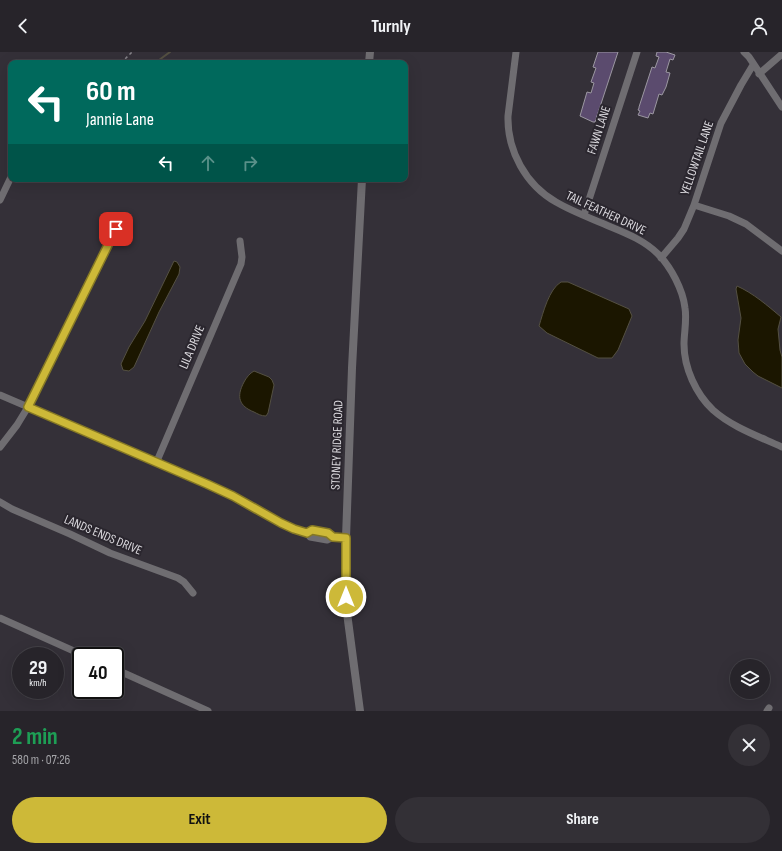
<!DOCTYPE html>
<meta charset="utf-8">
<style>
body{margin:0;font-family:"Sofia Sans Condensed",sans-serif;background:#333036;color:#f1f3f6;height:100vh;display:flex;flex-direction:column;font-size:15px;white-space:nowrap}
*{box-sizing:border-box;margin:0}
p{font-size:13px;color:#a4a4a8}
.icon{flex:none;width:22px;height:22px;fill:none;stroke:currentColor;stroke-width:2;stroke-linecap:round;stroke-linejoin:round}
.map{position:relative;height:659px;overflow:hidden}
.details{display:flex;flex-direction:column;background:#27242a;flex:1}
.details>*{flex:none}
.guide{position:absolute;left:8px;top:8px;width:400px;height:122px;border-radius:8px;box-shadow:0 4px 16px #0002,0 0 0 1px #434147;background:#00695c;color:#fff;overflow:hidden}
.buttons{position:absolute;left:730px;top:607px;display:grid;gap:8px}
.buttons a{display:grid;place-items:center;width:40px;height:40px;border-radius:50%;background:#27242a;box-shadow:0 4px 16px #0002,0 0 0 1px #434147;font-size:20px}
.speed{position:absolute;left:12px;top:595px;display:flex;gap:8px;font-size:20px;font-weight:700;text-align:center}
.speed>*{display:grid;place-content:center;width:52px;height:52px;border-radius:50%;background:#27242a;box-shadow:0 4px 16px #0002,0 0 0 1px #434147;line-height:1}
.speed small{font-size:10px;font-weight:400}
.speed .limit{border:2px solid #111;border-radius:6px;background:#fff;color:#111}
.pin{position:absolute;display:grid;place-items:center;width:34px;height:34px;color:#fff;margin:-17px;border-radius:8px;box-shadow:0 2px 6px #0006}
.me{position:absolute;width:44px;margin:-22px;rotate:0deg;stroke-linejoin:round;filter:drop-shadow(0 0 3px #0008)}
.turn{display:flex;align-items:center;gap:14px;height:84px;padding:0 12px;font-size:18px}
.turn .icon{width:52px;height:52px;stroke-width:2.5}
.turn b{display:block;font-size:28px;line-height:34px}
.lanes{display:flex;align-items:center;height:38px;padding:0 12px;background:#0003;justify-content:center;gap:20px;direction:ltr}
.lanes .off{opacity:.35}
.round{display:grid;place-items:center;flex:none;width:42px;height:42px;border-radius:21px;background:#333036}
.summary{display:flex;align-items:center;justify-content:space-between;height:68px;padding:0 12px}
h1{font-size:24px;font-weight:700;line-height:30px;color:#1e9e55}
.primary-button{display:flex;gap:8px;margin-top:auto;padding:8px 12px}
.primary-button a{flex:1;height:46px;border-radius:24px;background:#cdb938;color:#111;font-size:16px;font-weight:700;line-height:46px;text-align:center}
.primary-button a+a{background:#333036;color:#f1f3f6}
header{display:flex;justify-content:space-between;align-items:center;height:52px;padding:0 12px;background:#27242a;font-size:18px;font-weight:700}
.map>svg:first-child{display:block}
</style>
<header><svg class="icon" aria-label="back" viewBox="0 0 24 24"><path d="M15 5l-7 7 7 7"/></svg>Turnly<svg class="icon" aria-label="person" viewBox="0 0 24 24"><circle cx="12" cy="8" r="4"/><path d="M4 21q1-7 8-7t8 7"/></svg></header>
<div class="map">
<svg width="782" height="659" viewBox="0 0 782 659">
<rect width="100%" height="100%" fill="#343038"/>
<path fill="#1b1600" stroke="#545042" d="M174,209L177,210L180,215L179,222L159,260L134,315L129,319L123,318L121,312L129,295L145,269Z
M561,230H568L629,257L632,264L618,298L612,306H598L547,281L539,274C543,261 549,237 561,230Z
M737,234C753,241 768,254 781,265L778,277L780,298L782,305V336L758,324L753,320L745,312L739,301L738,288L741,266L736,237Z
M254,319L269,325L272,328L274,333L268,361L266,364C261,364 258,362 254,360C239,354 236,345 244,330C246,326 250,321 254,319Z"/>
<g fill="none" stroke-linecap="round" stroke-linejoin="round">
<path stroke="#545042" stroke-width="2" d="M155,11L170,0"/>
</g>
<path fill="#5b4b6e" stroke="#9c98a2" d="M598,0H618L595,70H593L580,64L587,40L591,41L594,31L591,30L596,16L593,15Z
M657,0H666L675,3L673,8L670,7L666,20L670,21L666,35L662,43L659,42L653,62L650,61L648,66L638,63L640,59L638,58L639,56V55L652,15L655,16L659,5L656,4Z"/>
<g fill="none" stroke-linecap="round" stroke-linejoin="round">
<path stroke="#868389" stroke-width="1.5" stroke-dasharray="3 3" stroke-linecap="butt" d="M121,11L132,0"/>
<path stroke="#6f6d71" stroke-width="7" d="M516,0L508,64C507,99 526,133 556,150C573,160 593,167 611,175C628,182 645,189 658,202C671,215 683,238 685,256C687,268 684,281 684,292C684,316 696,342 713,358C732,375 758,384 782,395
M744,0L749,5L782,55
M759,22L782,2
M0,148L11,125
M694,153L729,164L746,172L782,199
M584,163L637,0
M661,206L678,186L684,177L694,153L721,71L741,33L753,13
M0,343L215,435L281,471L294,477L307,481L310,485L327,488L333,485L346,486
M0,395L17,373L28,355L122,164
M157,409L241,212L242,205L240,189
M0,450L12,457L70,482L110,501L178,526L184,530L193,541
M307,481L312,479L328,481L333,485
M0,566L85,604
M115,617L208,659
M767,659L769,656"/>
<path stroke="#6f6d71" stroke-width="8" d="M369,11L370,0
M360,659L347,561L346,486L352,316L362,127"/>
</g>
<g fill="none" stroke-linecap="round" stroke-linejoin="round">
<g stroke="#857824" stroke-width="10">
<path id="route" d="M116,177L28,355L207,432L233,444L281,471L294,477L307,481L312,478L328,481L333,485L346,486V545"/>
</g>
<use href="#route" stroke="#cdb938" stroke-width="7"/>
</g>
<g text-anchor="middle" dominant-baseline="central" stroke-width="4" stroke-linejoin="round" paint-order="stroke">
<g font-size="13" fill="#dad8dd" stroke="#2a262e">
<text transform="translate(599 78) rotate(-72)">FAWN LANE</text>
<text transform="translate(697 106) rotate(-71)">YELLOWTAIL LANE</text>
<text transform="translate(606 161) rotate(25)">TAIL FEATHER DRIVE</text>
<text transform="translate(192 295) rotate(-67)">LILA DRIVE</text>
<text transform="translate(337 393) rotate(-88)">STONEY RIDGE ROAD</text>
<text transform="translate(103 483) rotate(23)">LANDS ENDS DRIVE</text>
</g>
</g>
</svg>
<div class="buttons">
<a><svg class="icon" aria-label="layers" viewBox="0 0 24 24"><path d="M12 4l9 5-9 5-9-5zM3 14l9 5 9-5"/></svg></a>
</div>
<div class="speed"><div>29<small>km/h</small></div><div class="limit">40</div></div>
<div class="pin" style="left:116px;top:177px;background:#d93025"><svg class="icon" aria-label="arrive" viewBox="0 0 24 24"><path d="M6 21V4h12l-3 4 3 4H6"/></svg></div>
<svg class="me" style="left:346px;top:545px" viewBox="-20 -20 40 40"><circle r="17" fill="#cdb938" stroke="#fff" stroke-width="3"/><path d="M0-11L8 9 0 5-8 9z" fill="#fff"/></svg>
<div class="guide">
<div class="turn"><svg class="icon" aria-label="left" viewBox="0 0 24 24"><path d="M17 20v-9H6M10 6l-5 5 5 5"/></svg><div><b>60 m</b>Jannie Lane</div></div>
<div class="lanes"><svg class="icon" aria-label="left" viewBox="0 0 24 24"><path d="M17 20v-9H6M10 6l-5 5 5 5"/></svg><svg class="icon off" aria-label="ahead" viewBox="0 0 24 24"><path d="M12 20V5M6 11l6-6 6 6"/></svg><svg class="icon off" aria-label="right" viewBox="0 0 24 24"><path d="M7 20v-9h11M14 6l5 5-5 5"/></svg></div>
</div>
</div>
<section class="details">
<div class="summary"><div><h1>2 min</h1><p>580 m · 07:26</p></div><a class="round"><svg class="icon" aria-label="close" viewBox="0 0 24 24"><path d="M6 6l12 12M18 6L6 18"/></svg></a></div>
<div class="primary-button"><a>Exit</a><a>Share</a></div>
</section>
